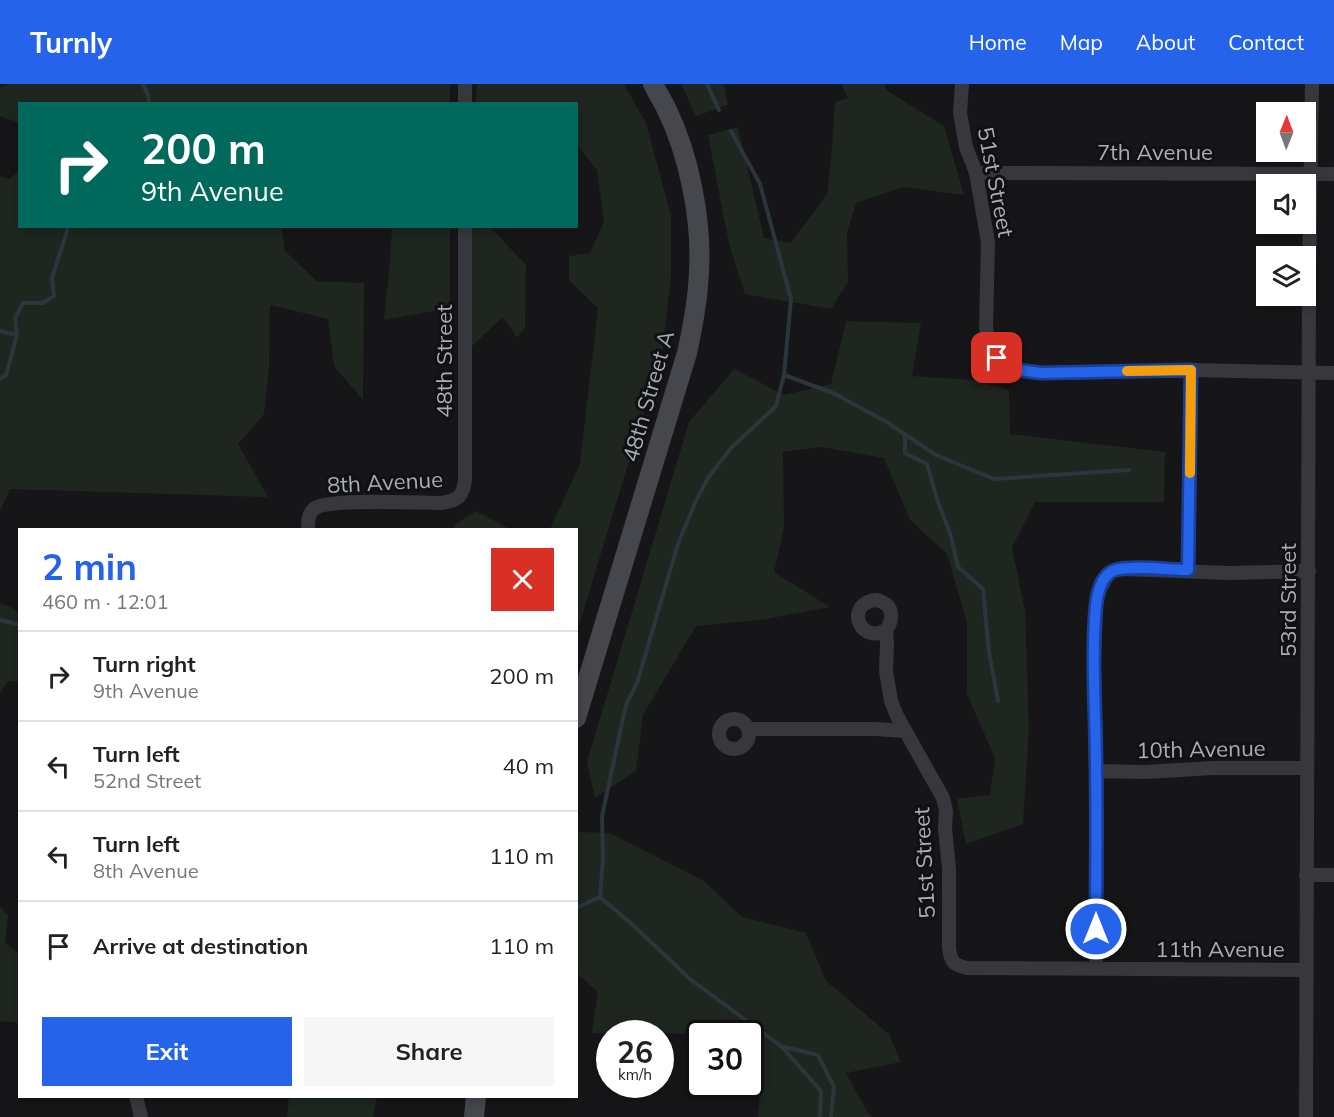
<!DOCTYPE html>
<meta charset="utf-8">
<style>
body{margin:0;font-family:Mulish,sans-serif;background:#f6f6f6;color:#222;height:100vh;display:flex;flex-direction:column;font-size:22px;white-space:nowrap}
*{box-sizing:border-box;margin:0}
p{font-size:20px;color:#767676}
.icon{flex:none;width:33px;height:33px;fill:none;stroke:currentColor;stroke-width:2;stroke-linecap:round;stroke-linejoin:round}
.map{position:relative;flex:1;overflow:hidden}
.sheet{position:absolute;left:18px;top:444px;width:560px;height:570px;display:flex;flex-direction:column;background:#fff;border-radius:0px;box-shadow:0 3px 9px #0003}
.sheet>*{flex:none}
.banner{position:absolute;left:18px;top:18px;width:560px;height:126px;border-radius:0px;box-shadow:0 3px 9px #0003;background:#00695c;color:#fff;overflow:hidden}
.needle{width:39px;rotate:1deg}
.controls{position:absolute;left:1256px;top:18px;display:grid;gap:12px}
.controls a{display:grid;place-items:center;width:60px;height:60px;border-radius:0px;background:#fff;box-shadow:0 3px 9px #0003;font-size:30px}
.speed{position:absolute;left:596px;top:936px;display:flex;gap:12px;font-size:30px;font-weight:700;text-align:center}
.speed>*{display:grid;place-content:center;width:78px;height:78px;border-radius:50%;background:#fff;box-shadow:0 3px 9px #0003;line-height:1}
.speed small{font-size:15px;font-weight:400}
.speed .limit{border:3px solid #111;border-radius:9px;background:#fff;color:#111}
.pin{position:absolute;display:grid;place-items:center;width:51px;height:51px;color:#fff;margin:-26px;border-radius:12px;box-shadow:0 3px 9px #0006}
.me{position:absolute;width:66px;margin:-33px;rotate:0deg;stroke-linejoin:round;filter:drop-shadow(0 0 4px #0008)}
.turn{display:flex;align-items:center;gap:21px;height:126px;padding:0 24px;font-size:27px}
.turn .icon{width:78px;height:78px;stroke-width:2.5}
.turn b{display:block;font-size:42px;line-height:51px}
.round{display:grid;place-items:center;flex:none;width:63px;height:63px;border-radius:0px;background:#f6f6f6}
.summary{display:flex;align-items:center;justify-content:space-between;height:102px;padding:0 24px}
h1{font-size:36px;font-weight:700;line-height:45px;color:#2563eb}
.cta{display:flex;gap:12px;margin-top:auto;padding:12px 24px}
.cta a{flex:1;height:69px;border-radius:0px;background:#2563eb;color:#fff;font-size:24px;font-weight:700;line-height:69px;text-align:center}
.cta a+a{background:#f6f6f6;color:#222}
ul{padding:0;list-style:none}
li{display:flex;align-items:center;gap:18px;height:90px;padding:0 24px;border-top:2px solid #e0e0e0}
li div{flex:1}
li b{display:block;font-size:22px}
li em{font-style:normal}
header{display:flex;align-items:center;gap:36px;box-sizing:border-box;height:84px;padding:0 30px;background:#2563eb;color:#fff}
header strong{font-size:28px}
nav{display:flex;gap:33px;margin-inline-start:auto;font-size:21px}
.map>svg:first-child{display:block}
</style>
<header>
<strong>Turnly</strong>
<nav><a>Home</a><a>Map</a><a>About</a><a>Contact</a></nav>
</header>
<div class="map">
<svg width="1334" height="1033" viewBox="0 0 1334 1033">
<rect width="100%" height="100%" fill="#161618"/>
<path fill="#1e261f" d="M9,0H450V19L20,20L19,39L0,32V3L8,1Z
M477,0H624L646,39L671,132V193L662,269L576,551V446L550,445L580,380L598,224L569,196V172L590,169L604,138L597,86L576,60V20L476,19Z
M681,0H724L728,21L696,32Z
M841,0H885L886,6L944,42L964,111L903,103L856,119L847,149L848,198L831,225L745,210L729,160L708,51L738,43L764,154L791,159L827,110L831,77L835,18L848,14Z
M19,87L20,142L281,143L285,167L317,197L364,199L363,316L334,282L328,235L270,221L269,283L264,330L238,360L268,413L10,405L0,427V92L9,95Z
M392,143H450V224L384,236L390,179Z
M472,143H490L526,181L525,243L517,254L503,233L472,262Z
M846,237L921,239L912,292L972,296L1009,306L1010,350L1165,368L1164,418H1035L1012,463L1025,527L1029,644L1023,740L966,760L957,715L990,711L995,674L967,610V539L947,470L910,436L884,374L821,363L783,368L784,444L774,488L830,523L760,536L696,542L643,631L636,687L595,714L587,678L689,338L734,285L784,311L831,300Z
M476,427L510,445H454V441Z
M0,520L9,522L19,528L20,598L8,597L0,609Z
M576,748L610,749L704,797L742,833L806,849L826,897L889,950L901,978L846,989L868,1029L872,1033H758L760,1009L750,978V950L592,949L598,908L576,889Z
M0,823L8,831L5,859L19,869V940L18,939L0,937Z
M289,1013V1012L377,1013L373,1033H287Z"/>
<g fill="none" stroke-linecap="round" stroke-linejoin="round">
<path stroke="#2c353c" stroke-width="4" d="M143,0L148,11L149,20
M707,0L719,26
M731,47L760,100L791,215L784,291L776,322L731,364L708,394L695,419L678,460L637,599L626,621L602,732L603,775L600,813L634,842L690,895L782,963L821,1007L820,1033
M0,247L17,251
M784,291L833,309L885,337L936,371L994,395L1129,386
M0,295L6,291L17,251L15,234L23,219H43L54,212L52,194L67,147V142
M905,350V369L927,380L937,415L951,452L958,483L983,505L989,568L998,617
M0,536L20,541
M576,824L600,813
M784,963L818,971L834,1003L831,1033"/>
<path stroke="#37383d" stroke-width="14" d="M962,0L960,29L966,63L976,89L988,158L986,244L990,265L997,274L1004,281L1011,285L1041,289L1191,286L1334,289
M465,20V0
M976,89L1334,90
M308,446C308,438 308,429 315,424C331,414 418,419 442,419C458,416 463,413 465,396V142
M1188,486L1191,286
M886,546C862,560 847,527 868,518C872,516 877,515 882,518C894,523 893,537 886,546L887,561L886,587L891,617L897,632L943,714L946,727L945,744L949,785V864C951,878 953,881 967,884L1307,886
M719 650a15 15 0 1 1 30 0a15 15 0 1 1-30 0Z
M748,645H875L905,647
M1096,687L1144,688L1213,684H1307
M1306,791H1334
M1096,885V687L1094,582L1096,519L1099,507L1107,492L1112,487L1122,485L1229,489L1309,487
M136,1012L141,1033
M1306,1033L1309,190L1312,0"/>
<path stroke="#45474d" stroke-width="20" d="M576,634L687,269C693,242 698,215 699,187C702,136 689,70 666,24C662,16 657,8 653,0
M474,1033L476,1012"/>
</g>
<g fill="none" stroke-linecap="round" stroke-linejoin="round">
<g stroke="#184099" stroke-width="15">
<path id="route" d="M997,274L1004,281L1011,285L1041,289L1191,286L1188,486C1172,486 1123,480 1111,488C1101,494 1097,510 1096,521C1091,575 1096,630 1096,685C1097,738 1096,791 1096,845"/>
</g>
<use href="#route" stroke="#2563eb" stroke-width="10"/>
<path stroke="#f59e0b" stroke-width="10" d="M1127,287L1191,286L1190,389"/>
</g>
<g text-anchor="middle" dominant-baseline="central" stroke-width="6" stroke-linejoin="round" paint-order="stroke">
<g font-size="22" fill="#a8adb8" stroke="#111113">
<text x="1155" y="68">7th Avenue</text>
<text transform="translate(996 98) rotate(79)">51st Street</text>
<text transform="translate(444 277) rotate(-90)">48th Street</text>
<text transform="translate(648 312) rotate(-74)">48th Street A</text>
<text transform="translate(385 398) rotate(-3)">8th Avenue</text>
<text transform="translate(1288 516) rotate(-90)">53rd Street</text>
<text transform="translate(1201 665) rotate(-1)">10th Avenue</text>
<text transform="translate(924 779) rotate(-93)">51st Street</text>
<text x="1220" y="865">11th Avenue</text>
</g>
</g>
</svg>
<div class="controls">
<a><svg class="needle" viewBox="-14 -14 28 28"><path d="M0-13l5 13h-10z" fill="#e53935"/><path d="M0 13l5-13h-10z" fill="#767676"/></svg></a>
<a><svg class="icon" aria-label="sound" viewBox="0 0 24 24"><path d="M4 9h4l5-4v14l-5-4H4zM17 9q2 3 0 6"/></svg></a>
<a><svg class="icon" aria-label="layers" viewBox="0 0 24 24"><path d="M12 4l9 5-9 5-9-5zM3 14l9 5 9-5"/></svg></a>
</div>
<div class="speed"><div>26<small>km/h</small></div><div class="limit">30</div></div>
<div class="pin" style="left:997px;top:274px;background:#d93025"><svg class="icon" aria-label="arrive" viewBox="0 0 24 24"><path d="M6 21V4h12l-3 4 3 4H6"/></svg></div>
<svg class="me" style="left:1096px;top:845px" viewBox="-20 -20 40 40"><circle r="17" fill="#2563eb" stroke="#fff" stroke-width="3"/><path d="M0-11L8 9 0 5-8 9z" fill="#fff"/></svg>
<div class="banner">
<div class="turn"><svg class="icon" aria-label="right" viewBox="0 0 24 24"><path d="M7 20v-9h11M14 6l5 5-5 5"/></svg><div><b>200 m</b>9th Avenue</div></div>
</div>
<section class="sheet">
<div class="summary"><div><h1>2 min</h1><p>460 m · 12:01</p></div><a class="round" style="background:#d93025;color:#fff"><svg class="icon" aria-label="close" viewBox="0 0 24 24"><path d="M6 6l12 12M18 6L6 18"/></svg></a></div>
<ul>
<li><svg class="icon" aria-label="right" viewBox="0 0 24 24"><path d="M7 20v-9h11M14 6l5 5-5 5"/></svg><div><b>Turn right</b><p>9th Avenue</p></div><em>200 m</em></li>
<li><svg class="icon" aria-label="left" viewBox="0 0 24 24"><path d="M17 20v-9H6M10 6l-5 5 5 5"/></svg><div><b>Turn left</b><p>52nd Street</p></div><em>40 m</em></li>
<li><svg class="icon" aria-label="left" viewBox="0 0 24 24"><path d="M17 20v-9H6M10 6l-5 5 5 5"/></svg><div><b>Turn left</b><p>8th Avenue</p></div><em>110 m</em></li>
<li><svg class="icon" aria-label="arrive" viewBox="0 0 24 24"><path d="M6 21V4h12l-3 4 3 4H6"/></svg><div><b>Arrive at destination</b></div><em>110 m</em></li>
</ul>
<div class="cta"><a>Exit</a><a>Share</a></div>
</section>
</div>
